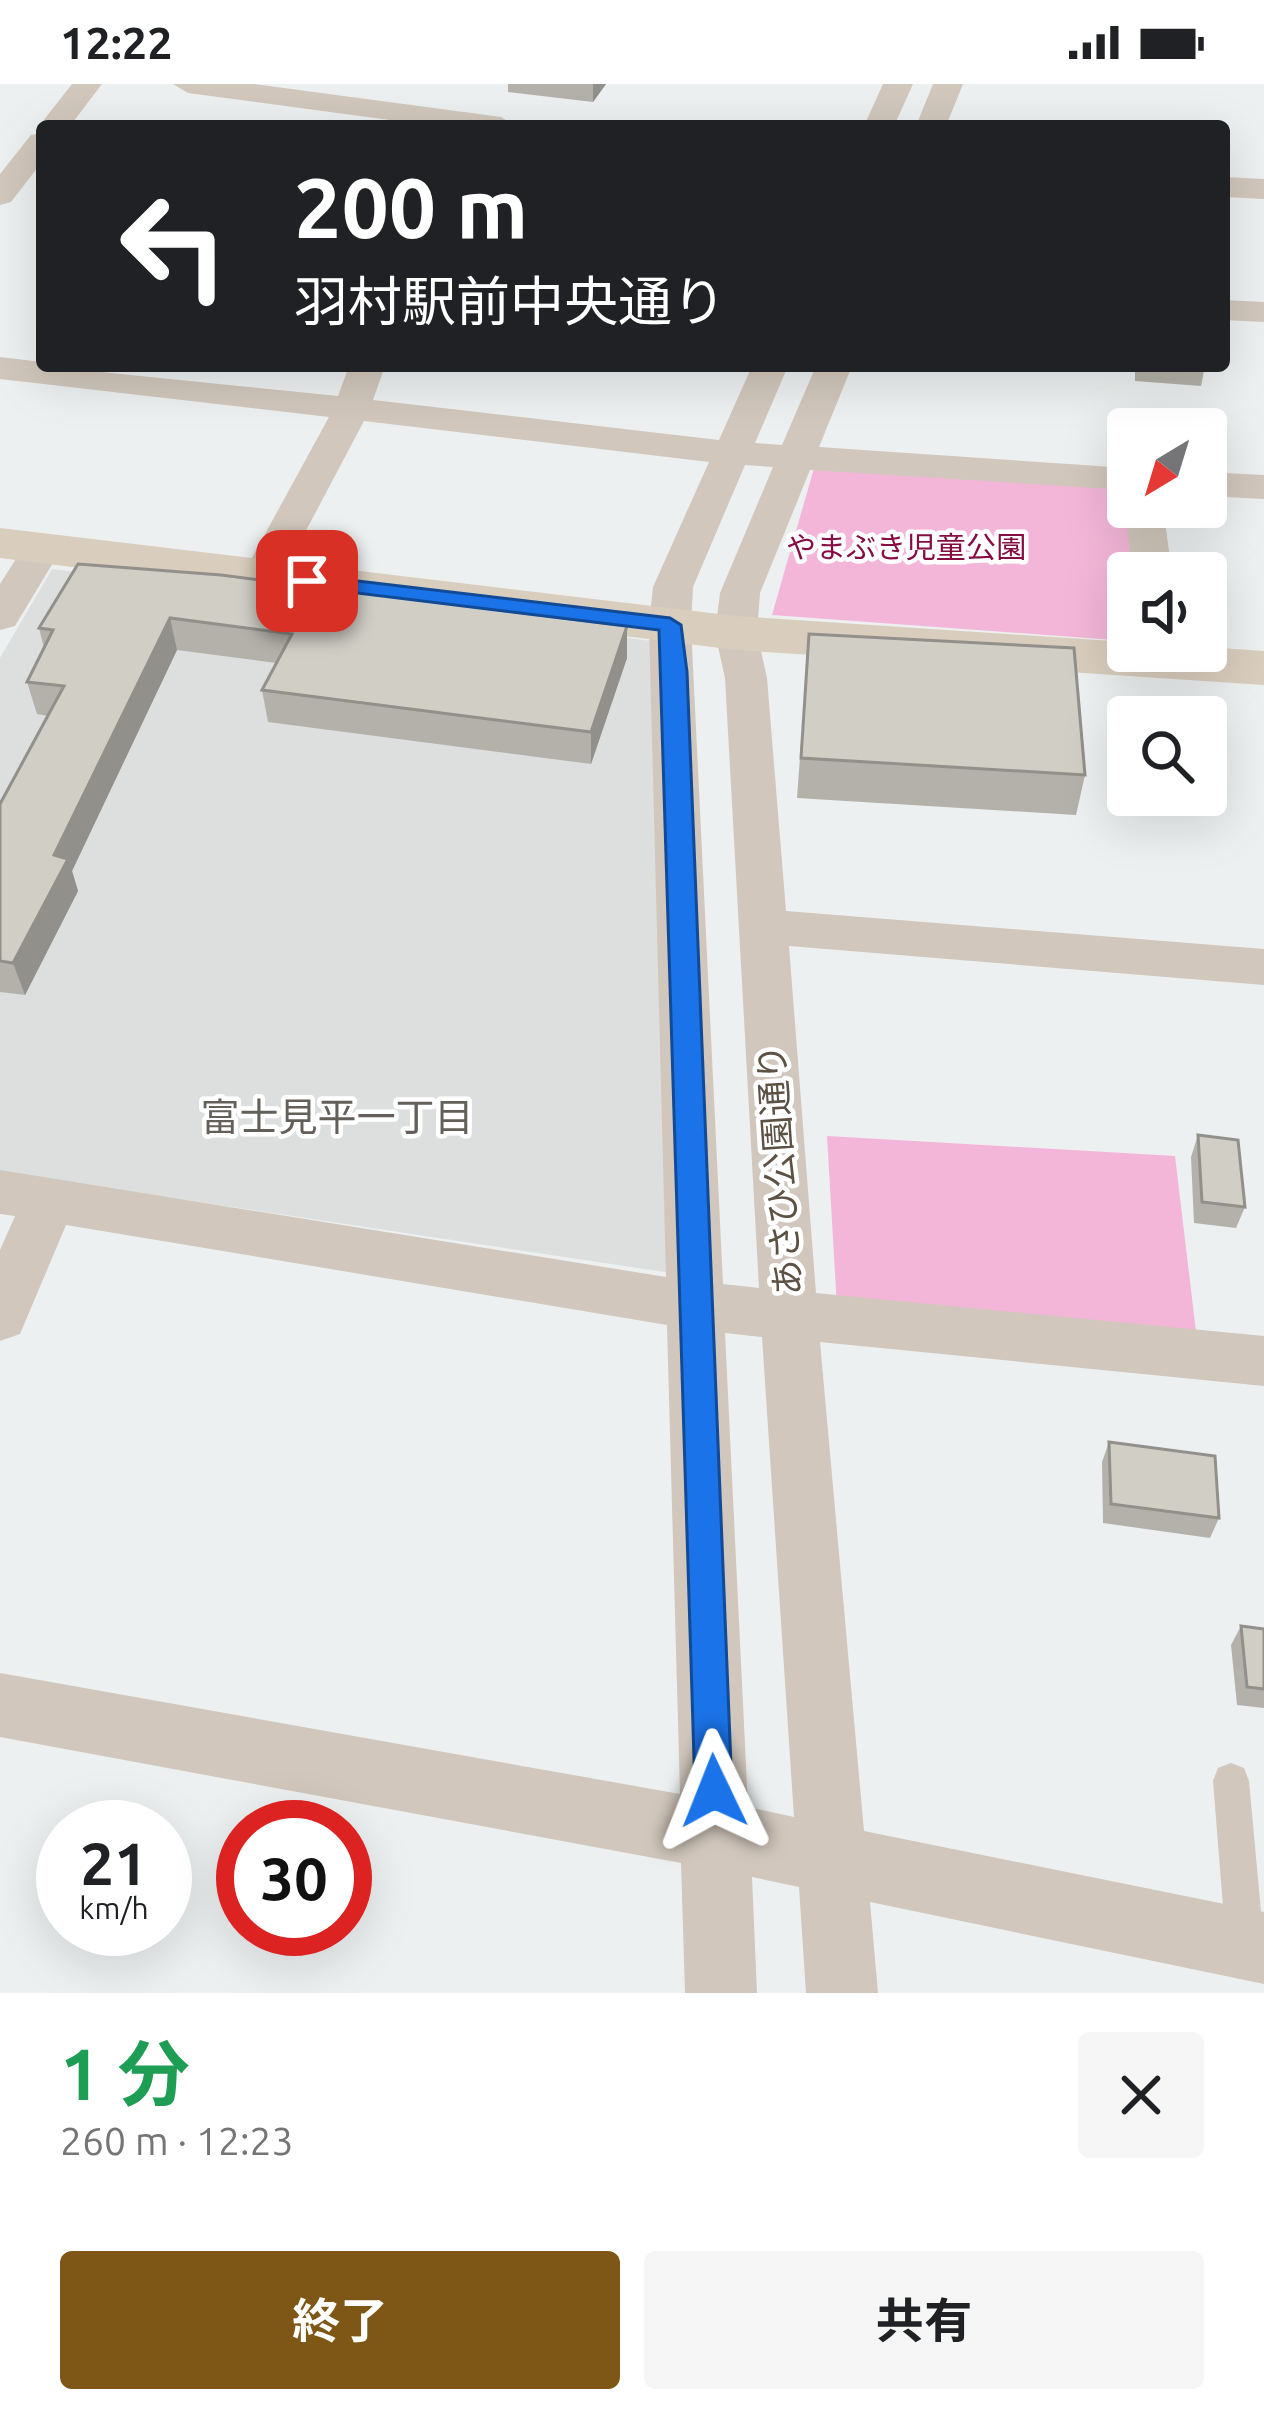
<!DOCTYPE html>
<html lang="ja">
<meta charset="utf-8">
<style>
body{margin:0;font-family:Ubuntu,"Noto Sans JP",sans-serif;background:#f6f6f6;color:#202124;height:100vh;display:flex;flex-direction:column;font-size:45px;white-space:nowrap}
*{box-sizing:border-box;margin:0}
p{font-size:39px;color:#757577}
.icon{flex:none;width:66px;height:66px;fill:none;stroke:currentColor;stroke-width:2;stroke-linecap:round;stroke-linejoin:round}
.map{position:relative;height:1909px;overflow:hidden}
.panel{display:flex;flex-direction:column;background:#fff;flex:1}
.panel>*{flex:none}
.hud{position:absolute;left:36px;top:36px;width:1194px;height:252px;border-radius:12px;box-shadow:0 12px 48px #0002;background:#202124;color:#fff;overflow:hidden}
.needle{width:78px;rotate:218deg}
.controls{position:absolute;left:1107px;top:324px;display:grid;gap:24px}
.controls a{display:grid;place-items:center;width:120px;height:120px;border-radius:12px;background:#fff;box-shadow:0 12px 48px #0002;font-size:60px}
.speed{position:absolute;left:36px;top:1716px;display:flex;gap:24px;font-size:60px;font-weight:700;text-align:center}
.speed>*{display:grid;place-content:center;width:156px;height:156px;border-radius:50%;background:#fff;box-shadow:0 12px 48px #0002;line-height:1}
.speed small{font-size:30px;font-weight:400}
.speed .limit{border:18px solid #d22;background:#fff;color:#111}
.pin{position:absolute;display:grid;place-items:center;width:102px;height:102px;color:#fff;margin:-51px;border-radius:24px;box-shadow:0 6px 18px #0006}
.me{position:absolute;width:132px;margin:-66px;rotate:358deg;stroke-linejoin:round;filter:drop-shadow(0 0 9px #0008)}
.turn{display:flex;align-items:center;gap:42px;height:252px;padding:0 60px;font-size:54px}
.turn .icon{width:156px;height:156px;stroke-width:2.5}
.turn b{display:block;font-size:84px;line-height:102px}
.round{display:grid;place-items:center;flex:none;width:126px;height:126px;border-radius:12px;background:#f6f6f6}
.summary{display:flex;align-items:center;justify-content:space-between;height:204px;padding:0 60px}
h1{font-size:72px;font-weight:700;line-height:90px;color:#1e9e55}
.cta{display:flex;gap:24px;margin-top:auto;padding:24px 60px}
.cta a{flex:1;height:138px;border-radius:12px;background:#7e5716;color:#fff;font-size:48px;font-weight:700;line-height:138px;text-align:center}
.cta a+a{background:#f6f6f6;color:#202124}
.status{display:flex;justify-content:space-between;align-items:center;height:84px;padding:0 60px;background:#fff;direction:ltr}
.status svg{height:33px;fill:currentColor}
.map>svg:first-child{display:block}
</style>
<div class="status"><b>12:22</b><svg viewBox="0 0 49 12"><path d="M0 12V9h3v3zM5 12V6h3v6zM10 12V3h3v9zM15 12V0h3v12zM26 1h20v11H26zM47 4h2v5h-2z"/></svg></div>
<div class="map">
<svg width="1264" height="1909" viewBox="0 0 1264 1909">
<rect width="100%" height="100%" fill="#edf0f0"/>
<path fill="#dcdfde" d="M52,485L669,559L691,1192L0,1088V574Z"/>
<path fill="#f3b6d8" d="M816,377L1128,403L1142,489H1128V557L772,531Z
M827,1052L1175,1072L1197,1256L837,1223Z"/>
<g fill="none" stroke-linecap="round" stroke-linejoin="round">
<path fill="#d1c7bc" fill-rule="evenodd" d="M1231,1679L1244,1684L1249,1697L1264,1860L1258,1873L1245,1879L1232,1873L1226,1860L1213,1697L1218,1684Z"/>
<path fill="#d1c7bc" fill-rule="evenodd" d="M72,0H102L70,42H42V47L39,42Z
M173,0H254L501,33L516,42H434L188,9Z
M883,0H913L894,42H864Z
M933,0H963L946,42H916Z
M42,49V78L11,118L0,121V90L31,51Z
M1224,93L1264,95V115L1224,113Z
M1224,216L1264,218V238L1224,236Z
M0,273L42,278V282L338,312L349,282H385L373,316L719,356L752,282H788L755,359L782,361L816,282H852L819,363L1128,384V406L810,386L760,509L757,549L767,594L786,827L1264,865V901L789,862L816,1209L1264,1252V1302L820,1258L864,1747L1264,1828V1900L870,1818L878,1909H806L799,1803L752,1793L757,1909H685L681,1779L0,1653V1589L680,1710L667,1241L66,1141L20,1250L0,1257V1166L15,1132L0,1130V1086L666,1193L649,541L653,503L709,378L364,337L282,492L276,501H248L242,492L329,333L0,295ZM745,381L773,383L720,509L715,549L725,594L759,1204L723,1200L691,541L693,503ZM725,1249L762,1253L794,1733L748,1723Z
M1206,388L1264,391V415L1206,412Z
M1128,418V423H1163L1172,489H1132L1125,423Z
M42,452L56,456L62,464L15,542L0,546V500L28,456Z"/>
<path fill="#d9cdbd" fill-rule="evenodd" d="M0,444L736,532L1128,558V567H1206V563L1264,567V601L736,566L0,474Z"/>
</g>
<path fill="#b4b1aa" d="M508,0H606L593,18L508,8Z
M155,282H191L188,287Z
M1135,282H1205L1201,302L1135,297Z
M78,480L627,574L591,680L268,638L262,606L276,579L177,566L72,787L78,807L25,911L0,908V720L48,632L37,630L27,598L44,564L39,544Z
M809,550L1085,691L1076,731L797,714Z
M1198,1051L1245,1123L1236,1144L1194,1139L1191,1073Z
M1109,1358L1219,1434L1210,1454L1103,1439L1102,1378Z
M1241,1542L1264,1545V1624L1237,1621L1231,1561Z"/>
<path fill="#92908b" d="M593,0H606L593,18Z
M170,534L177,566L72,787L78,807L25,911L13,879L54,771Z
M627,542V574L591,680V648Z"/>
<path fill="#d1cec6" stroke="#92908b" stroke-width="3" d="M78,480L221,491L627,542L591,648L262,606L292,550L170,534L54,771L68,775L13,879L0,877V720L64,602L27,598L53,546L39,544Z
M809,550L1074,564L1085,691L801,674Z
M1198,1051L1238,1056L1245,1123L1202,1118Z
M1109,1358L1215,1372L1219,1434L1111,1420Z
M1241,1542L1264,1545V1605L1247,1603Z"/>
<path fill="#1a73e8" stroke="#114b97" stroke-width="3" d="M307,491L670,534L681,541L687,588L732,1707L727,1720L714,1725L701,1720L695,1707L659,546L300,502V493Z"/>
<g text-anchor="middle" dominant-baseline="central" stroke-width="9" stroke-linejoin="round" paint-order="stroke">
<g font-size="30" fill="#850d42" stroke="#fff">
<text x="906" y="463">やまぶき児童公園</text>
</g>
<g font-size="36" fill="#5d5144" stroke="#fff">
<text transform="translate(779 1086) rotate(-94)">あさひ公園通り</text>
</g>
<g font-size="39" fill="#635f59" stroke="#fff">
<text x="337" y="1032">富士見平一丁目</text>
</g>
</g>
</svg>
<div class="controls">
<a><svg class="needle" viewBox="-14 -14 28 28"><path d="M0-13l5 13h-10z" fill="#e53935"/><path d="M0 13l5-13h-10z" fill="#757577"/></svg></a>
<a><svg class="icon" aria-label="sound" viewBox="0 0 24 24"><path d="M4 9h4l5-4v14l-5-4H4zM17 9q2 3 0 6"/></svg></a>
<a><svg class="icon" aria-label="search" viewBox="0 0 24 24"><circle cx="10" cy="10" r="6"/><path d="M15 15l6 6"/></svg></a>
</div>
<div class="speed"><div>21<small>km/h</small></div><div class="limit">30</div></div>
<div class="pin" style="left:307px;top:497px;background:#d93025"><svg class="icon" aria-label="arrive" viewBox="0 0 24 24"><path d="M6 21V4h12l-3 4 3 4H6"/></svg></div>
<svg class="me" style="left:714px;top:1707px" viewBox="-20 -20 40 40"><path d="M0-17L14 15 0 8-14 15z" fill="#1a73e8" stroke="#fff" stroke-width="4"/></svg>
<div class="hud">
<div class="turn"><svg class="icon" aria-label="left" viewBox="0 0 24 24"><path d="M17 20v-9H6M10 6l-5 5 5 5"/></svg><div><b>200 m</b>羽村駅前中央通り</div></div>
</div>
</div>
<section class="panel">
<div class="summary"><div><h1>1 分</h1><p>260 m · 12:23</p></div><a class="round"><svg class="icon" aria-label="close" viewBox="0 0 24 24"><path d="M6 6l12 12M18 6L6 18"/></svg></a></div>
<div class="cta"><a>終了</a><a>共有</a></div>
</section>
